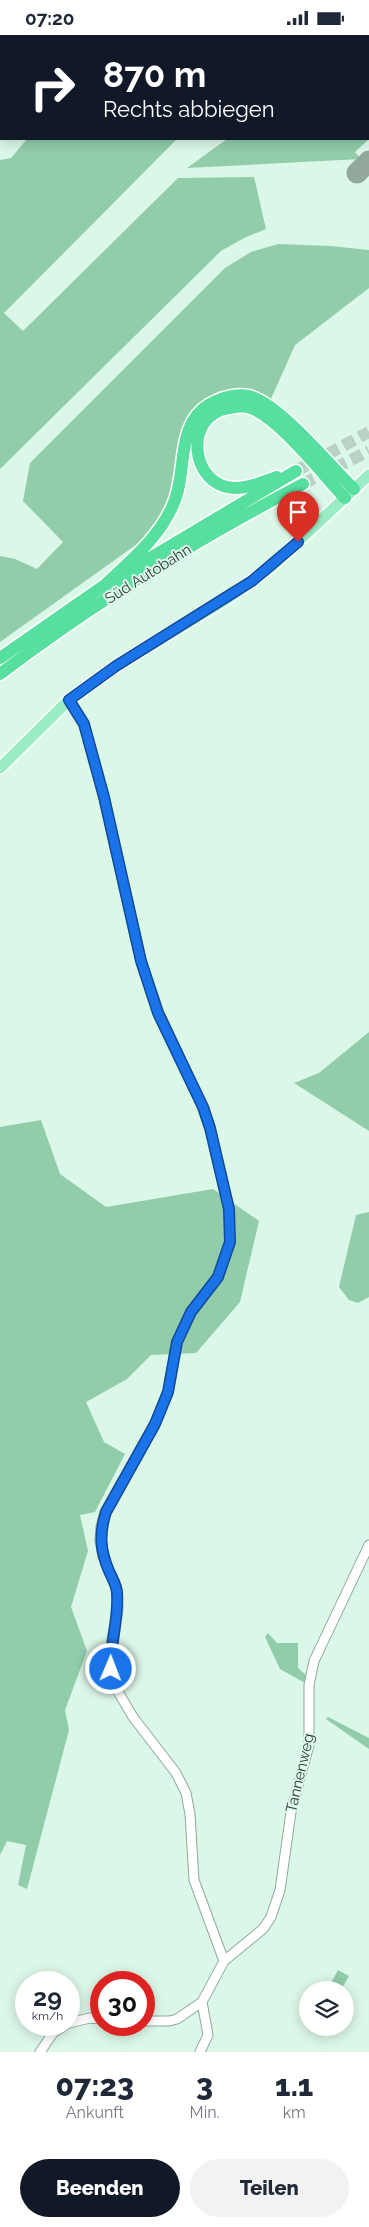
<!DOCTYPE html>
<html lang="de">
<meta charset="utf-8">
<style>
body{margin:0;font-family:Raleway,sans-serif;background:#f2f2f3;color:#1f2937;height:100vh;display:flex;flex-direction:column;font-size:19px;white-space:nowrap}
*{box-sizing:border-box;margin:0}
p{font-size:16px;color:#747a83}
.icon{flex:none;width:28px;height:28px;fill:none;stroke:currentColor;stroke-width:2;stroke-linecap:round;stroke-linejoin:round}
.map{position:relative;height:2017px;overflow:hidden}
.details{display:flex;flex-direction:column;background:#fff;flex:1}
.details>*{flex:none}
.hud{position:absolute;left:0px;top:0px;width:370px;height:105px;box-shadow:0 2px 12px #0003;background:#111827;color:#fff;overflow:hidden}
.fabs{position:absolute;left:299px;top:1946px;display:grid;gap:10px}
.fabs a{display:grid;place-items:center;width:55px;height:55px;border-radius:50%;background:#fff;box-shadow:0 2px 12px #0003;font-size:25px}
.speed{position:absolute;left:15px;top:1936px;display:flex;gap:10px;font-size:25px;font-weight:700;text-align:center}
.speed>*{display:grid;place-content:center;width:65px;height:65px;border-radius:50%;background:#fff;box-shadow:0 2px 12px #0003;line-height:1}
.speed small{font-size:12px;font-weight:400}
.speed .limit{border:8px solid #d22;background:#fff;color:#111}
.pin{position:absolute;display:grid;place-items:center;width:42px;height:42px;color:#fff;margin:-51px -21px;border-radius:50% 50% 50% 0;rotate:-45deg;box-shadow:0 0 5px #0007}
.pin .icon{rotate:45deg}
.me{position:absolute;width:55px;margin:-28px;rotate:1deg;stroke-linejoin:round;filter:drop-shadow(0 0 4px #0008)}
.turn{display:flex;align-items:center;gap:18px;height:105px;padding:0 20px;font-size:22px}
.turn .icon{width:65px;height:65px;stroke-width:2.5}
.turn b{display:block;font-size:35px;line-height:42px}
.eta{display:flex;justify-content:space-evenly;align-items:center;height:85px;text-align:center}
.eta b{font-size:30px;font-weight:800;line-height:35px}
.cta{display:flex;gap:10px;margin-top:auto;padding:10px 20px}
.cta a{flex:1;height:58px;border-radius:30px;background:#111827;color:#fff;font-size:20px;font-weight:800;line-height:58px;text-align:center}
.cta a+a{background:#f2f2f3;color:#1f2937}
.status{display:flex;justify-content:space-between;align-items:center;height:35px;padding:0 25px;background:#fff;direction:ltr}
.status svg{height:14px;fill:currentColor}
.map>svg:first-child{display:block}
</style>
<div class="status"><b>07:20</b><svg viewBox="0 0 49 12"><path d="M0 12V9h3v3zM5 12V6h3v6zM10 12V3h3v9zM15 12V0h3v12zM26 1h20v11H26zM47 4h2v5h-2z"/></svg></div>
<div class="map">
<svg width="369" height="2017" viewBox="0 0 369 2017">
<rect width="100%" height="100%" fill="#dbf7e7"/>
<path fill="#91ccab" d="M112,0H279L111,1Z
M27,104H177L4,278L23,296L178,143L254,142L266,194L244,203L221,216L0,434V125L11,123Z
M227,104H369L355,117L361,124L187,133Z
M278,209L330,211L369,215V253L295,310L270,366L217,359L178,425L169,467L159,487L144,504L0,607V521L15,524L37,534L63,507L23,466L30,428L225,233L251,217Z
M369,997V1096L294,1048L319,1038Z
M41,1085L60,1139L106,1172L213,1154L259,1186L240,1267L196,1318L151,1320L127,1344L86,1367L104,1407L125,1419L95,1477L80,1480L88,1516L71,1572L87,1616L65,1675L69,1695L27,1854L18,1850L26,1810L7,1806L0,1820V1092Z
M369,1177V1262L358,1268L349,1265L339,1252L356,1180Z
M268,1598L277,1608H298V1633L307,1641L305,1648L280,1634L265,1602Z
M328,1682L369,1703V1714L326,1684Z
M338,1935L349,1941L341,1955H327Z"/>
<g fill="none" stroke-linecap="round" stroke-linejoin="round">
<path stroke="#92a89c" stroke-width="21" d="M55,1V0
M357,1L358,0
M0,61H1
M357,138L369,126"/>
<path stroke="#92a89c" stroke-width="54" d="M49,1L50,0
M0,50L1,48"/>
<path stroke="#b9d2c3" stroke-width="12" stroke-dasharray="12 6" stroke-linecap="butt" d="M296,436L369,397
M303,449L369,416"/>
<g stroke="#8fa99a" stroke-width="11">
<path id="minor" d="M69,665L84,689L104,763L141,926L159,978L203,1073L210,1093L229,1174L230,1207L217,1242L191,1277L177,1307L168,1357L155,1389L105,1477L101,1492L100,1506L103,1521L117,1555L118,1574L110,1614L111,1634L117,1655L133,1682L176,1738L186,1758L190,1779L194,1845L224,1926
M144,1986H169L177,1984L202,1967L224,1926L263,1894L271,1882L280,1855L291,1777L309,1710V1650L314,1626L369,1510
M69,1988L90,1983L101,1984
M40,2017L53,1998L65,1990
M200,2017L208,2000L202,1967"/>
</g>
<g stroke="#fff" stroke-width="14">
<path id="major" d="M0,733L69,665L116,631L228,563L272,531L369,440"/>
</g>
<g stroke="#fff" stroke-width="15">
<path id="highway" d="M277,442C265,446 250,453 236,453C190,453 182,380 229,373C235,372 242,371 248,372C277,380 323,440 345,463
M105,550C130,526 159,503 173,470C185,443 179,411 193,386C198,377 207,370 216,366C226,361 239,359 249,361C280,369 330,431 354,454
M0,623L105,550L296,436
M0,639C95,567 198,504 303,449"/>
</g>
<use href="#minor" stroke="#fff" stroke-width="9"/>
<use href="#major" stroke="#9aecc5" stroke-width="11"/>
<use href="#highway" stroke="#56df9f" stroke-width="12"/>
</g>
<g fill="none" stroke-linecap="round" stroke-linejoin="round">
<g stroke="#114b97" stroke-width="12">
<path id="route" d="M111,1634C110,1608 119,1584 117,1558C117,1551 112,1543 109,1536C100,1515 99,1499 106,1477L155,1389L168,1357L177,1307L191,1277L218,1242L230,1207L229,1174L210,1093L203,1072L158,978L141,926L104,762L84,689L69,665L116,631L252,546L298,507"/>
</g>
<use href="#route" stroke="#1a73e8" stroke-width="9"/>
</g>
<g text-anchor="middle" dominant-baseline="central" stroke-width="4" stroke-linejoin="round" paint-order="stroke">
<g font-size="15" fill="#303c35" stroke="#dbf7e7">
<text transform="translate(148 539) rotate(-32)">Süd Autobahn</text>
<text transform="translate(300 1738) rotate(-77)">Tannenweg</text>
</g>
</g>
</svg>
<div class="fabs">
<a><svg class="icon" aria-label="layers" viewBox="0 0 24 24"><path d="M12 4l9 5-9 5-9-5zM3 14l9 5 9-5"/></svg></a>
</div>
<div class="speed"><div>29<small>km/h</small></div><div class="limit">30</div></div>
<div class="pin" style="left:298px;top:507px;background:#d93025"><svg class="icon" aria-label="arrive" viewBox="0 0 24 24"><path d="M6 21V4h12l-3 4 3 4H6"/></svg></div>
<svg class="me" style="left:111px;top:1634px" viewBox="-20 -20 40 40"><circle r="17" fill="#1a73e8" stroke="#fff" stroke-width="3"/><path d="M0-11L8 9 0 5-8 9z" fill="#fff"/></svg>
<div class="hud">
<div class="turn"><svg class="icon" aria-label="right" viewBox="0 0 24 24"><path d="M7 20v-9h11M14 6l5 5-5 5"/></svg><div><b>870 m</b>Rechts abbiegen</div></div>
</div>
</div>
<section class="details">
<div class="eta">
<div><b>07:23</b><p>Ankunft</p></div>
<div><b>3</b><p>Min.</p></div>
<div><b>1.1</b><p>km</p></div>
</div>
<div class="cta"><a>Beenden</a><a>Teilen</a></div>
</section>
